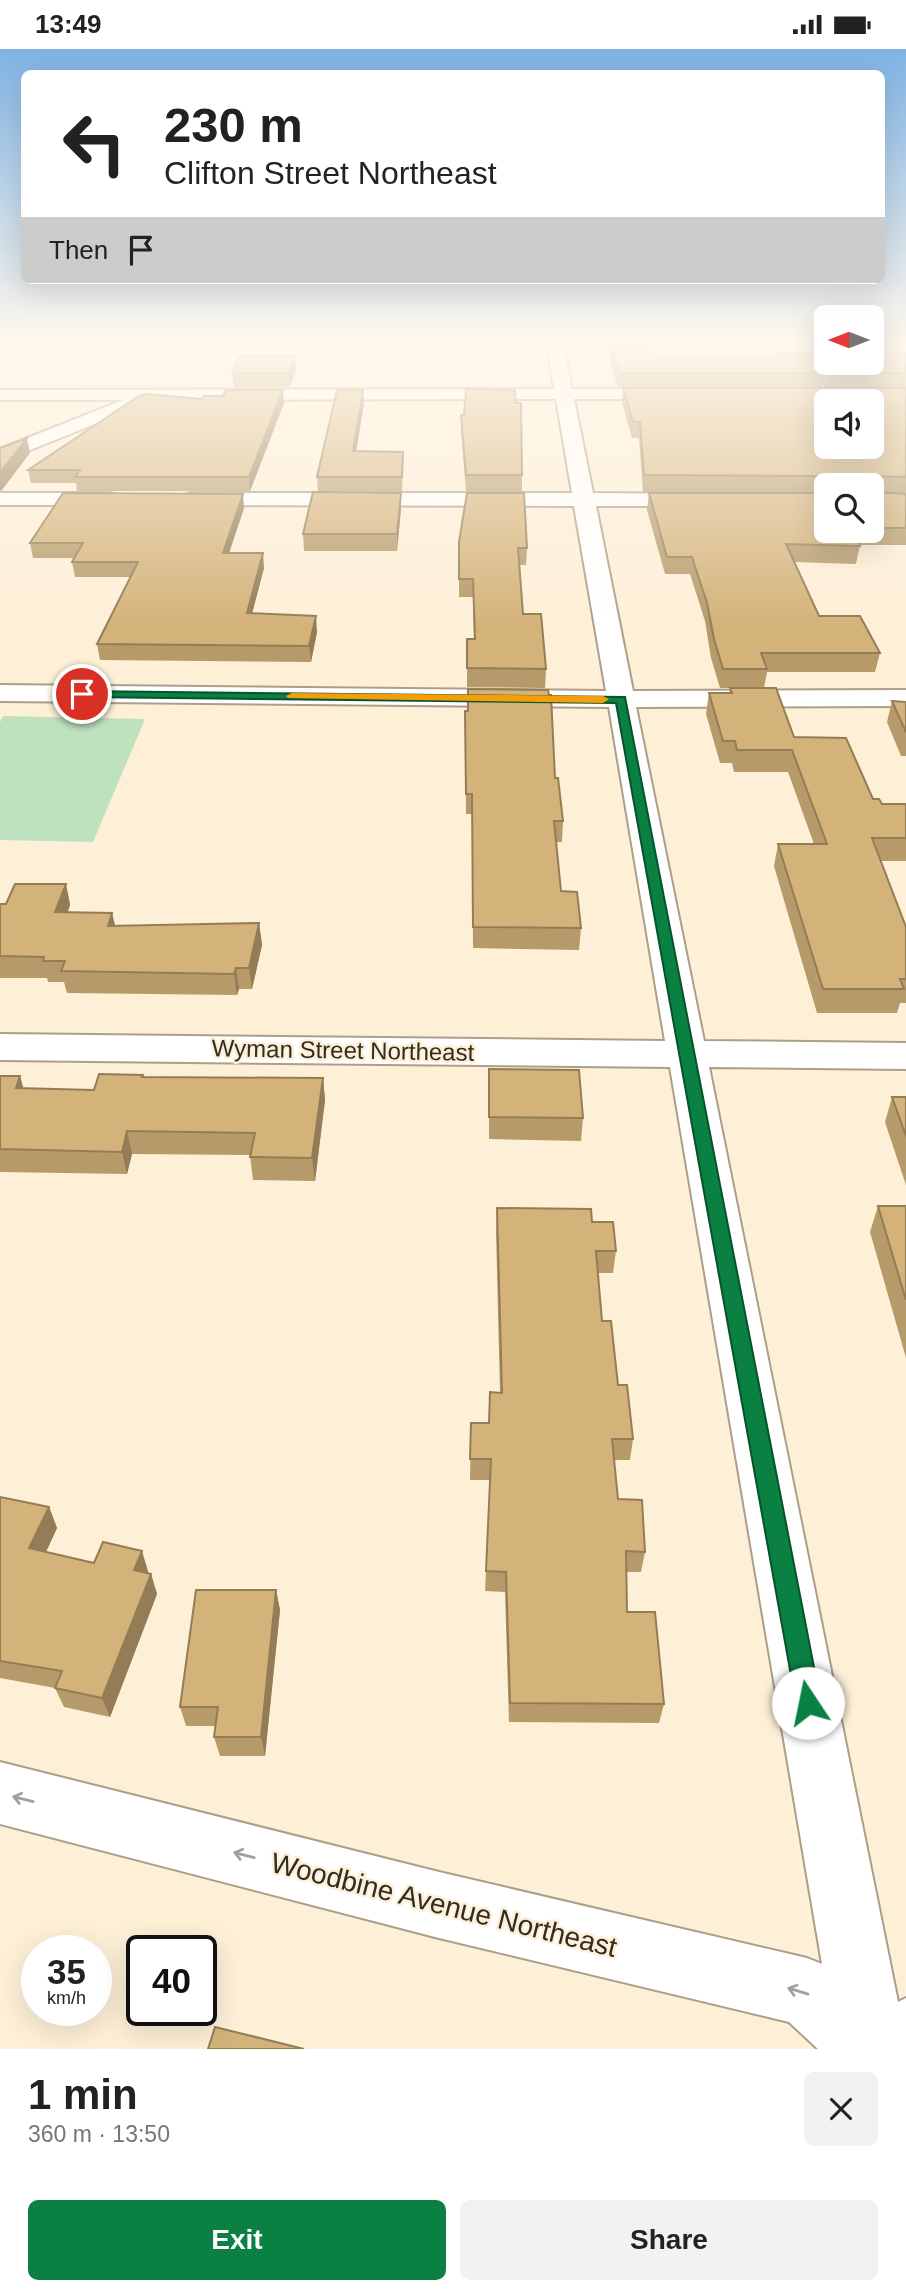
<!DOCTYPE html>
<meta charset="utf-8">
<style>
body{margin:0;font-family:Arial,sans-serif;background:#f2f2f2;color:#222;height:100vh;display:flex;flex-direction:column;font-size:26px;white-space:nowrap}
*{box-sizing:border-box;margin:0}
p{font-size:23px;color:#767676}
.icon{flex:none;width:38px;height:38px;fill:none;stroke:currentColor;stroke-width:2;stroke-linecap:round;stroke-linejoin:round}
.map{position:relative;height:2000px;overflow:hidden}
.sheet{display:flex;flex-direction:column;background:#fff;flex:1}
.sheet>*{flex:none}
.guide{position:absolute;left:21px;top:21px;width:864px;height:214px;border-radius:10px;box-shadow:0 7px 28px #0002;background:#fff;color:#222;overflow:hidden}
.needle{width:46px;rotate:270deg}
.controls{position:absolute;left:814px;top:256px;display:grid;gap:14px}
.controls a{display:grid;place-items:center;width:70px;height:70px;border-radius:10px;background:#fff;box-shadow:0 7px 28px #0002;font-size:35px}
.speed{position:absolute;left:21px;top:1886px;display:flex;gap:14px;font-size:35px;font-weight:700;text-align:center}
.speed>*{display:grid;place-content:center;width:91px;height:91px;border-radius:50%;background:#fff;box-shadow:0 7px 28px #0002;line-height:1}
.speed small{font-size:18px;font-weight:400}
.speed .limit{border:4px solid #111;border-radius:10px;background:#fff;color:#111}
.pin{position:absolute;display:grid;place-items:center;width:60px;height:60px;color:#fff;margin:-30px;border:4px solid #fff;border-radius:50%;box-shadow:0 2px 7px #0007}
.me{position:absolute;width:77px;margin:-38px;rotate:349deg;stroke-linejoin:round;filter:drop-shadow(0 0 5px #0008)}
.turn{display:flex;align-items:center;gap:24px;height:147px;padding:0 28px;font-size:32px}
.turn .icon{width:91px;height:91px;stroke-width:2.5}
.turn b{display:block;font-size:49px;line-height:60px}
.then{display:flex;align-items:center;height:66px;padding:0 28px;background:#0003;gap:14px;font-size:26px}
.round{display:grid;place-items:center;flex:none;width:74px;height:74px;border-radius:10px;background:#f2f2f2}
.summary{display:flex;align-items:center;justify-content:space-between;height:119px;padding:0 28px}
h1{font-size:42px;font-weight:600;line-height:52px}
.action{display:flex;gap:14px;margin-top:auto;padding:14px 28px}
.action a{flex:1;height:80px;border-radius:10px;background:#0b8043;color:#fff;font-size:28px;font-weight:600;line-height:80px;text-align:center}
.action a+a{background:#f2f2f2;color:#222}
.status{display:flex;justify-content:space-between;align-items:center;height:49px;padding:0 35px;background:#fff;direction:ltr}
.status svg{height:19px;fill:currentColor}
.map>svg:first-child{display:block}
</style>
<div class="status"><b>13:49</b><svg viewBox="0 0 49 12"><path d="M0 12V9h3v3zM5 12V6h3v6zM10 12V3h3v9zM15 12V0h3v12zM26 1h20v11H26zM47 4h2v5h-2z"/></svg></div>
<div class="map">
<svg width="906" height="2000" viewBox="0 0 906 2000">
<rect width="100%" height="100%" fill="#feefd7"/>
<path fill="#f5e3c4" d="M542,296H826V301H543Z"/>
<path fill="#bee1be" d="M3,667L145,670L93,793L0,791V673Z"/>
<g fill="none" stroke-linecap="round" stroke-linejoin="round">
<g stroke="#ac9f89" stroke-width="4">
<path id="minor" d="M547,296H563L572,340H676L685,345L676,350H574L593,444L701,445L708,447L711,451L708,455L701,457H596L633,642L906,641V657L636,658L704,992L906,994V1020L709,1018L898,1953L906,1949V2000H818L789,1973L439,1889L0,1775V1713L439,1823L807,1909L822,1915L670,1018L0,1011V985L665,992L609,658L0,652V636L606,642L574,457L191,456L184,454L181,450L184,446L191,444H572L556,350L142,351L140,357L0,413V400L123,351H0V341L554,340Z
M0,444H110L117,446L120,450L117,454L110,456H0Z"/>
</g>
<use href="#minor" fill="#fff" fill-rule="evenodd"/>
</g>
<path fill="#b69a6a" d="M610,296L655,308L664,309H776L777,305L906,304V338H618L609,310Z
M295,307L296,321L290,338H234L232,324Z
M623,339H906V496H860L856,515L794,513L819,567L880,604L875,623H767L764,639H720L711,609L705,572L690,525H665L647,461L649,444L826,481H872V436H826V443H643L639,389H632L622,354Z
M363,341L364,354L356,402L403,403L402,442H318L317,428Z
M202,350L284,354L250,442H77L76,434H31L28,421Z
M461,366L522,426V442H466L461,381Z
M244,459L229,504L264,519L252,564L317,583L311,613L100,611L97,595L130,528H75L72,513L75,509H33L30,494Z
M401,460L397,502H304L303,485Z
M459,493L527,499L526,516H519L523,565L546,620L545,639L467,638V590H474L473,548H459Z
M730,639L873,750L882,755H906V812H880L906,878V954H900L897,964H817L774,817L778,795H814L788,723H734L732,714H720L706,665L709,644H729Z
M892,652L906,653V707H901L887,673Z
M465,662L555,729L563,772L562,793H556L561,842L581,879L579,901L473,899L472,765H466Z
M66,835L70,856L68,863L112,864L115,877L259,874L262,896L252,940H239L237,946L67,944L64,933H48L47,929H0V855H6Z
M489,1020L583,1069L581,1092L489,1090Z
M0,1027H20L23,1039L94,1041L143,1028L323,1029L325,1051L315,1132L253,1131L250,1106L132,1105L127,1125L0,1123Z
M892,1048H906V1136L885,1073Z
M878,1157H906V1309L870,1183Z
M497,1159L592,1173L616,1202L613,1224H598L602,1272L618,1336L633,1390L630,1411H614L618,1450L645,1503L641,1523H626L627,1563L664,1655L659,1674L509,1673L505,1543L485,1542L490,1431H470L471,1374H489L490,1343L500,1344L496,1182Z
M0,1448L49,1458L57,1479L46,1503L94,1514L148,1522V1524L151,1525L157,1545L110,1668L64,1658L55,1639L0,1629Z
M276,1541L280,1561L265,1707H220L214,1688L216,1677H186L180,1658Z"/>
<path fill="#947d56" d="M295,307L296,321L290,338L289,324Z
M283,341L284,354L250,442L249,428Z
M363,341L364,354L354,416L353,402Z
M27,389L30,404L2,441L0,442V424Z
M401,444V460L397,502V485Z
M243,445L244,459L224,519L223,504Z
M263,504L264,519L248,580L247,564Z
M316,567L317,583L311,613L309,597Z
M66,835L70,856L60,884L55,863Z
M112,864L117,885L108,877Z
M259,874L262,896L252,940L249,919Z
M236,919L239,940L237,946L234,925Z
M20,1027L26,1050L16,1039Z
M323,1029L325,1051L315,1132L312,1109Z
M127,1082L132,1105L127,1125L122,1103Z
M49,1458L57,1479L38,1520L29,1499Z
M142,1502L148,1522L141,1541L134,1521Z
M151,1525L157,1545L110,1668L102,1649Z
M276,1541L280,1561L265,1707L261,1688Z"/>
<path fill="#d4b37b" stroke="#947d56" stroke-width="2" fill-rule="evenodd" d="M610,296H646L647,298H652L655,308L664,309H778L777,305H826V313H872V304H906V324H619Z
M240,307H295L289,324H232Z
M623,339H906V428L875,427L873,430L874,443L906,445V479H872V436H832V430L829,427L644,426L640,373H633ZM826,352H872V397H826Z
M466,340L515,341L516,354H521L522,426H466L461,366H464Z
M226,341H283L249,428H75L80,421H28L139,347L147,345L202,350L204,347H223Z
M337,341H363L353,402L403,403L402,428H317Z
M27,389L0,424V399Z
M313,443L401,444L397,485H303Z
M63,444L243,445L223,504H263L247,564L316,567L309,597L97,595L138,513H72L83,494H30Z
M467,444H524L527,499H518L523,565H541L546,620L467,619V590H475L473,530H459V493Z
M649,444H826V481H854L860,497L786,495L819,567H860L880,604H761L767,620H723L714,590L707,554L692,508H667Z
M730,639H776L794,688L846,689L873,750H879L882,755H906V789H872L906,878V930H900L904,940H823L778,795H827L792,701H737L735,692H723L709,644H732Z
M468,640L548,641L549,646H551L555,729H558L563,772H554L561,842L577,843L581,879L473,878L472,745H466L465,662H468Z
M892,652L906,653V683Z
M15,835H66L55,863L112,864L108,877L259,874L249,919H236L234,925L61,922L65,912H43L44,908L0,907V855H6Z
M489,1020L579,1021L583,1069L489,1068Z
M99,1025L143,1026L142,1028L323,1029L312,1109L250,1108L255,1084L127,1082L122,1103L0,1100V1027H20L16,1039L94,1041Z
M892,1048H906V1087Z
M878,1157H906V1251Z
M497,1159L591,1160L592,1173H613L616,1202H596L602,1272H611L618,1336H627L633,1390H612L618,1450L642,1451L645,1503L626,1502L627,1563H655L664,1655L510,1654L506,1523L486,1522L491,1410H470L471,1374H489L490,1343L502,1344Z
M0,1448L49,1458L29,1499L94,1514L103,1493L142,1502L134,1521L151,1525L102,1649L55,1639L62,1622L0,1612Z
M196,1541H276L261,1688H214L218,1658H180Z
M215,1978L304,2000H208Z"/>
<defs><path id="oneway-shaft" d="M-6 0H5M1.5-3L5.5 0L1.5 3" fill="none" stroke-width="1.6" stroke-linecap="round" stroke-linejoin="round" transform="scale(1.75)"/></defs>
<g stroke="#a3a09c">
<use href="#oneway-shaft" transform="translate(23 1750) rotate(-166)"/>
<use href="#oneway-shaft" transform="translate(244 1806) rotate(-166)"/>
<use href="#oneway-shaft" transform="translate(798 1942) rotate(-163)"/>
</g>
<linearGradient id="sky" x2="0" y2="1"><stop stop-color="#7fb3e4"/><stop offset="0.51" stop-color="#fff8ed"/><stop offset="1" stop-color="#fff8ed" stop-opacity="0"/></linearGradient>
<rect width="906" height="576" fill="url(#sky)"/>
<path fill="#0b8043" stroke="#07532c" stroke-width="2" d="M78,642L625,648L821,1654L817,1662L808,1666L800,1662L796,1654L616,654L82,648L78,647Z"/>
<path fill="#f59e0b" d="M292,644L603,647L609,650L603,654L288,649L286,647Z"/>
<g text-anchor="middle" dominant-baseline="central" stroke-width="5" stroke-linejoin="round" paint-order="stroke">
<g font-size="24" fill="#322d24" stroke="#feefd7">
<text transform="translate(343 1001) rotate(1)">Wyman Street Northeast</text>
</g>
<g font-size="28" fill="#322d24" stroke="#feefd7">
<text transform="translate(444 1856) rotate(14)">Woodbine Avenue Northeast</text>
</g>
</g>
</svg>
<div class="controls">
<a><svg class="needle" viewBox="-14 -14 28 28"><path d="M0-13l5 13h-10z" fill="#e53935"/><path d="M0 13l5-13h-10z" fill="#767676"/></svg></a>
<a><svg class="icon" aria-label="sound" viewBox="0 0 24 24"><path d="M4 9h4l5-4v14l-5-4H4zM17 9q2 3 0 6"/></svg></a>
<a><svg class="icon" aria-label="search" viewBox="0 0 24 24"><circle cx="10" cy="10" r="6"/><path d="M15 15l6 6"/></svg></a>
</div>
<div class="speed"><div>35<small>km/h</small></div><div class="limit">40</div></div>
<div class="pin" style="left:82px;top:645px;background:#d93025"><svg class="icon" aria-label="arrive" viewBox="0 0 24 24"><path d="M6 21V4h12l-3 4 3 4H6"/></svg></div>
<svg class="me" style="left:808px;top:1654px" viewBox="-20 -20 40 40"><circle r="19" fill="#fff"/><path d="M0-13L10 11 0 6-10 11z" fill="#0b8043"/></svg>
<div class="guide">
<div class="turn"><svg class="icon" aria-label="left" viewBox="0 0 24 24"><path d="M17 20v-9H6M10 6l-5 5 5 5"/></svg><div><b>230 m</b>Clifton Street Northeast</div></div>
<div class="then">Then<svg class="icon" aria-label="arrive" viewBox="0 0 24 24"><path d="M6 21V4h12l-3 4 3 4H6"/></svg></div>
</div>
</div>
<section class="sheet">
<div class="summary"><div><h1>1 min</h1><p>360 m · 13:50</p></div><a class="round"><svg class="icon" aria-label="close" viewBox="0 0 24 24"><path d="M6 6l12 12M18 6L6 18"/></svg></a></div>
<div class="action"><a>Exit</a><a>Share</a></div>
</section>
